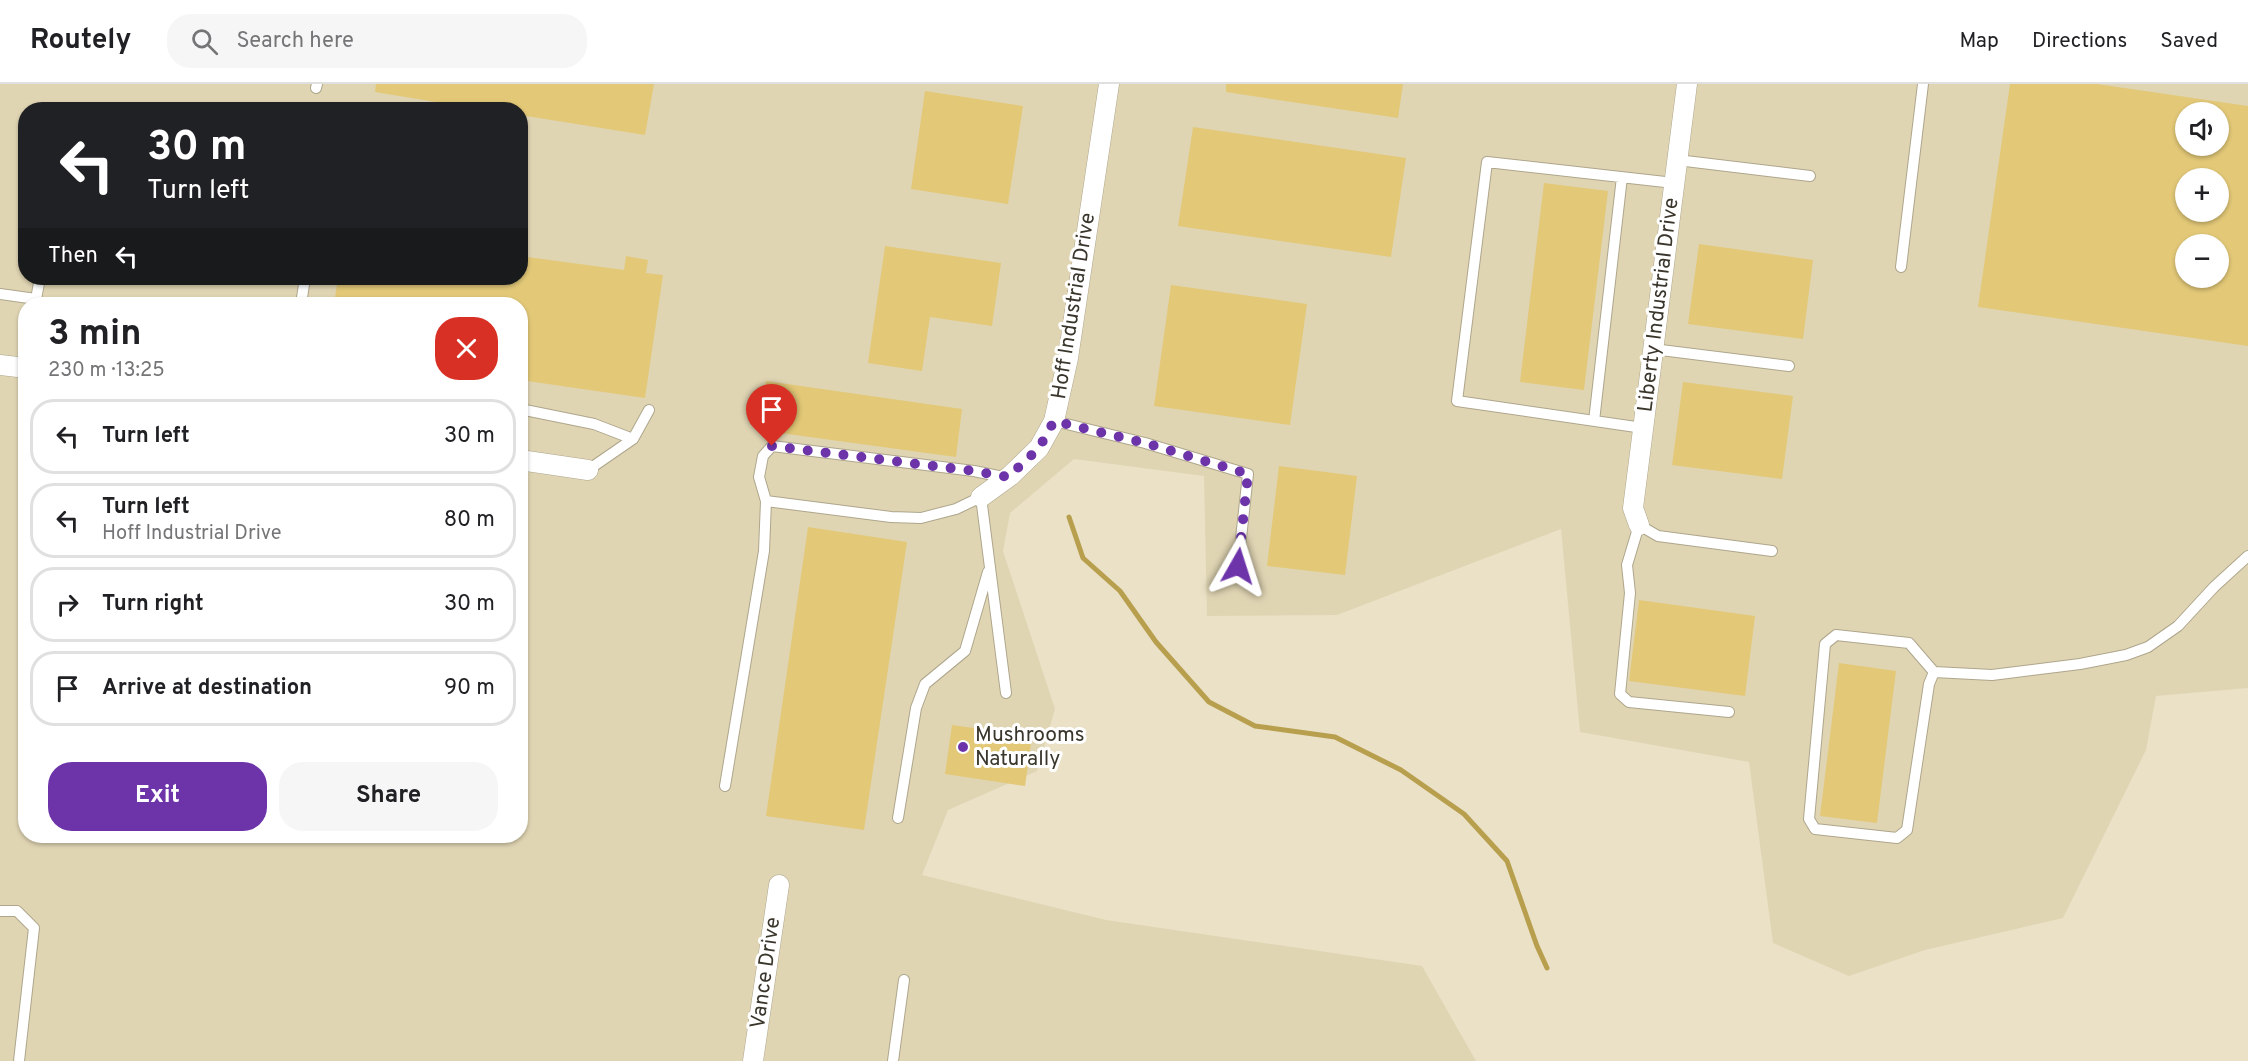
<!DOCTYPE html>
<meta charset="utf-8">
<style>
body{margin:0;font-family:Overpass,sans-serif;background:#f6f6f6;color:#202124;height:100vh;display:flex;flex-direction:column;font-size:22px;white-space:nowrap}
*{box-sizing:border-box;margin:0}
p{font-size:20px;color:#757577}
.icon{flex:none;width:33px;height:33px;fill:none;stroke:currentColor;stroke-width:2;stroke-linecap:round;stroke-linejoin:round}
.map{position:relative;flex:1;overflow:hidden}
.details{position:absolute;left:18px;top:213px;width:510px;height:546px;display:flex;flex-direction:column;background:#fff;border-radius:24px;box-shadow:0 2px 4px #0004}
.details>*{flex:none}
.banner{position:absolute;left:18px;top:18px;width:510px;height:183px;border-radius:24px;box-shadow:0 2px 4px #0004;background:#202124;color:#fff;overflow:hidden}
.tools{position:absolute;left:2175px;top:18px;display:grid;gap:12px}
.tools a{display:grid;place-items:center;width:54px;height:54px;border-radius:50%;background:#fff;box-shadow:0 2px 4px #0004;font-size:30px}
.pin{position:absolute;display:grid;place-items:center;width:51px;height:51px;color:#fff;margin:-62px -26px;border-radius:50% 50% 50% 0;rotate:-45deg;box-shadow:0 0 6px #0007}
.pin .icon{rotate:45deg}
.me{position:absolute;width:66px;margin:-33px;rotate:6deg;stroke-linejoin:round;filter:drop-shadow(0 0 4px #0008)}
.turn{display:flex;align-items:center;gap:21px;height:126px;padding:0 30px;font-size:27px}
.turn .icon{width:78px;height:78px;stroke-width:2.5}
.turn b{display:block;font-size:42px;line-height:51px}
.then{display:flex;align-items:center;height:57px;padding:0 30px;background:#0003;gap:12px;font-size:22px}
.round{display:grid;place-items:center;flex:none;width:63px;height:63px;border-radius:24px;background:#f6f6f6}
.head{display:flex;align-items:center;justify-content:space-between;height:102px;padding:0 30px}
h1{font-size:36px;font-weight:700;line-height:45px}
.button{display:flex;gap:12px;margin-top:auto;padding:12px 30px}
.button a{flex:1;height:69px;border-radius:24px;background:#6d33a9;color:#fff;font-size:24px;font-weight:700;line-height:69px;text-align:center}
.button a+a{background:#f6f6f6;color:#202124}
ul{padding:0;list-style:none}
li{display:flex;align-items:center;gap:18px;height:75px;margin:0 12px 9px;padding:0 18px;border:3px solid #e0e0e0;border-radius:24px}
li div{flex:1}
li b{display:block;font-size:22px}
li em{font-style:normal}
header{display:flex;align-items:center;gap:36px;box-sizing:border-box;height:84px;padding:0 30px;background:#fff;border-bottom:2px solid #e0e0e0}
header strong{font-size:28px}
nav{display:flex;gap:33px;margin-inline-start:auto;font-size:21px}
.search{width:420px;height:54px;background:#f6f6f6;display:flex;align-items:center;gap:15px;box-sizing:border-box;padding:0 21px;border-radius:24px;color:#757577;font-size:22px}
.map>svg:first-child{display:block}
</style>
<header>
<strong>Routely</strong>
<div class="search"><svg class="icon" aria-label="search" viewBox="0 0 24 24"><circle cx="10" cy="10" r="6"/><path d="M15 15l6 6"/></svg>Search here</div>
<nav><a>Map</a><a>Directions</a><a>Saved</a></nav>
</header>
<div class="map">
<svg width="2248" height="977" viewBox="0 0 2248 977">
<rect width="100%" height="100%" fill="#eae1c6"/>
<path fill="#e0d5b3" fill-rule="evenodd" d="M0,0H2248V604L2156,612L2146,666L2063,834L1925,866L1849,892L1773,859L1749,678L1580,648L1561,445L1337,531L1207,532L1204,392L1074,375L1010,429L1003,467L1055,625L1037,687L948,726L922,791L1106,836L1422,882L1476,977H0ZM26,26H520V194H26ZM2186,28H2218V62H2186ZM2186,94H2218V128H2186ZM2186,160H2218V194H2186ZM26,220H520V752H26Z"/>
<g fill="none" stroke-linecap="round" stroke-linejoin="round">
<path stroke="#b89f4e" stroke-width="5" d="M1069,433L1083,474L1120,507L1156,558L1209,618L1255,642L1335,653L1401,686L1464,730L1507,777L1537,862L1547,884"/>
</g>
<path fill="#e2c877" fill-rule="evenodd" d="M376,0H654L645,51L520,31V26H485L375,8Z
M1226,0H1403L1398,34L1226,8Z
M2010,0H2097L2248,22V262L1978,223ZM2186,28H2218V62H2186ZM2186,94H2218V128H2186ZM2186,160H2218V194H2186Z
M925,7L1023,22L1008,120L911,105Z
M1193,43L1406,74L1391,173L1178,142Z
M1544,99L1608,107L1584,306L1520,298Z
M1699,160L1813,176L1803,255L1688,240Z
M885,162L1001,179L992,242L930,233L922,287L868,279Z
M520,172L624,186L626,172L648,176L646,189L663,191L645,314L520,296V220H334L338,194H520Z
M1171,201L1307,220L1290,341L1154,322Z
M766,297L962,325L956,373L759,346Z
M1683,298L1793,312L1782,395L1672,381Z
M1279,382L1357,392L1345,491L1267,482Z
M808,443L907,458L864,746L766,732Z
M1639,516L1755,532L1745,612L1629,597Z
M1839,579L1896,587L1877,739L1820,732Z
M952,641L1032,652L1025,702L945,690Z"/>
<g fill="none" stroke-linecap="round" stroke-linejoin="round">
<g stroke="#aea68c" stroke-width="12">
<path id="lane" d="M316,4L317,0
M1677,76L1810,92
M1901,183L1923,0
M0,210L36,215L40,194
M301,220L305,194
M1653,265L1789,282
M520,325L594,340L633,355
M1054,337L1145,359L1248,390L1238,482
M1594,337L1622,93
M1643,344L1457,317L1487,78L1674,99
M588,386L633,355L649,326
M766,417L891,433L921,434L956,425L981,413L1006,609
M1934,588L1929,600L1907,746L1897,754L1815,745L1809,735L1825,560L1836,551L1909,559L1934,588L1992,591L2080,580L2126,571L2148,563L2178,542L2214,503L2248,472
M1729,628L1629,618L1620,610L1630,509L1627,481L1639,441L1658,452L1772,467
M725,702L764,467L766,417L759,393L763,372L772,362L974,387L1008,394
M898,734L916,624L925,600L965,567L988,488
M0,827H17L34,844L19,977
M893,977L904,896"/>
</g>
<g stroke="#aea68c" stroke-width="21">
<path id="street" d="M0,281L26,284
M520,376L588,386
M981,413L1010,392L1039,364L1054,337L1068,274L1109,0
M1639,441L1633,424L1687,0
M753,977L779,801"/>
</g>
<use href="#lane" stroke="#fff" stroke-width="10"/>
<use href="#street" stroke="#fff" stroke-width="20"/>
</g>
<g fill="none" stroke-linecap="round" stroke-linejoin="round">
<path stroke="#6d33a9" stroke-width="10" stroke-dasharray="0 18" d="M772,362L974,387L1008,393L1039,364L1054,337L1145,359L1248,390L1238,482"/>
</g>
<circle fill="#6d33a9" stroke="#fff" stroke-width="2" cx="963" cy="663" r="6"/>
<g text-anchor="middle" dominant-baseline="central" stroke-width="6" stroke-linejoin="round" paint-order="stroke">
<g font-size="21" fill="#3a362c" stroke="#fff">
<text transform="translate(1659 221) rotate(-83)">Liberty Industrial Drive</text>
<text transform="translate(1074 222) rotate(-81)">Hoff Industrial Drive</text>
<text transform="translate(766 889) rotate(-82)">Vance Drive</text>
</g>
<g font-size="21" fill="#3a362c" stroke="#fff" text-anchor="start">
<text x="975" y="651">Mushrooms<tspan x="975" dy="24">Naturally</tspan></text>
</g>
</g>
</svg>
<div class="tools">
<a><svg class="icon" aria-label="sound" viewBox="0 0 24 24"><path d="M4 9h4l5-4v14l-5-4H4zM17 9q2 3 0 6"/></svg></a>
<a>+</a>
<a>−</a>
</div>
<div class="pin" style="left:772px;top:362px;background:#d93025"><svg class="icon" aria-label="arrive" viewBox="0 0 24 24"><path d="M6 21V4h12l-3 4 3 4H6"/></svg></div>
<svg class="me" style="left:1238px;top:482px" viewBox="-20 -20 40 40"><path d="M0-17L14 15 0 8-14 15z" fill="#6d33a9" stroke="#fff" stroke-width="4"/></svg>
<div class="banner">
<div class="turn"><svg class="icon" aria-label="left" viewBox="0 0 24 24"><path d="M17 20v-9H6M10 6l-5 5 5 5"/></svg><div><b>30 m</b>Turn left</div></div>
<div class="then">Then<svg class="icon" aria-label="left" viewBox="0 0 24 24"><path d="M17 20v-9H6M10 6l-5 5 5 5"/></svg></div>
</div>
<section class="details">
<div class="head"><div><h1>3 min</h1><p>230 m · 13:25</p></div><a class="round" style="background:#d93025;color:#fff"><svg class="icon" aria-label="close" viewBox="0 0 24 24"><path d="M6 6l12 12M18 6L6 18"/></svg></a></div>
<ul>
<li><svg class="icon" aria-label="left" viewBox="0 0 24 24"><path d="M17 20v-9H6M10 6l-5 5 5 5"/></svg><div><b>Turn left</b></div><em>30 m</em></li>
<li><svg class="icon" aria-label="left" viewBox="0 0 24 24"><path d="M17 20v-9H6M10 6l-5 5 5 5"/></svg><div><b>Turn left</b><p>Hoff Industrial Drive</p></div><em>80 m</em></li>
<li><svg class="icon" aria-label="right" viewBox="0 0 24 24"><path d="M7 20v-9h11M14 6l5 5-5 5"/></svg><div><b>Turn right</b></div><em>30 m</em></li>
<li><svg class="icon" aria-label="arrive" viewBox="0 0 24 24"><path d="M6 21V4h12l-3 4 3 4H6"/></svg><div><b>Arrive at destination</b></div><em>90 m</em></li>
</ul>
<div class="button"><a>Exit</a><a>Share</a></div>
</section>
</div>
